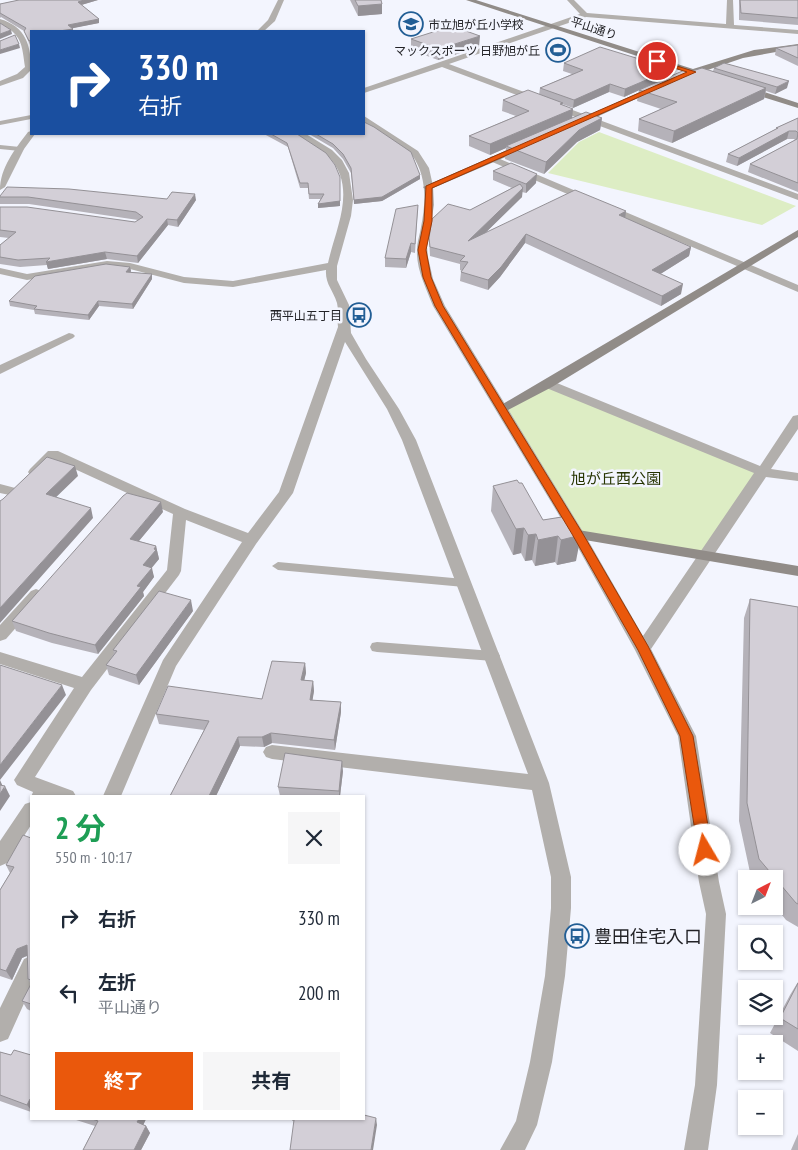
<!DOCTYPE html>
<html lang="ja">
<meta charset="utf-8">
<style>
body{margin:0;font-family:"PT Sans Narrow","Noto Sans JP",sans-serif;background:#f6f6f7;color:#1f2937;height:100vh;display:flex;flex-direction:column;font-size:19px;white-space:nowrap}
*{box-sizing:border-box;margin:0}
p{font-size:16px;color:#747a83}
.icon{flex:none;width:28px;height:28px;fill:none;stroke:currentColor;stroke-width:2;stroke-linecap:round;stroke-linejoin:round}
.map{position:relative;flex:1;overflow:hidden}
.details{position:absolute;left:30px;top:795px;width:335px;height:325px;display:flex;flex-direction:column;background:#fff;border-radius:0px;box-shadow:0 1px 4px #0004}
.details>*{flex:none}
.hud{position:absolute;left:30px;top:30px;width:335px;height:105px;border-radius:0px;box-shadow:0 1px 4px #0004;background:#1a4fa0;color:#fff;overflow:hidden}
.needle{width:32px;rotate:42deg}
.buttons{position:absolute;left:738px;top:870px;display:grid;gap:10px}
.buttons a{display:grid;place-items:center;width:45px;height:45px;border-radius:0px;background:#fff;box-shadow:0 1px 4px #0004;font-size:25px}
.pin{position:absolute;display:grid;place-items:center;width:42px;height:42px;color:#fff;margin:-21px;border:2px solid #fff;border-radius:50%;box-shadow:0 1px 5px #0007}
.me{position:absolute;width:55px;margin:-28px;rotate:352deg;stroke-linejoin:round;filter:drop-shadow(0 0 4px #0008)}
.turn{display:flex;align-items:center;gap:18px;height:105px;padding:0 25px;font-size:22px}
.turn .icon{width:65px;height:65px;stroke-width:2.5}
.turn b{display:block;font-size:35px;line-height:42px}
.round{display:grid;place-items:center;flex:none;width:52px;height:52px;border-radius:0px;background:#f6f6f7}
.head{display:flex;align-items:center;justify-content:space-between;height:85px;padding:0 25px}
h1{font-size:30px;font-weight:700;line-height:38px;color:#1e9e55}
.primary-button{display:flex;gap:10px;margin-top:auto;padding:10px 25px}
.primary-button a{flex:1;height:58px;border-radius:0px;background:#ea580c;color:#fff;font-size:20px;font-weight:700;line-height:58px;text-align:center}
.primary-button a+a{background:#f6f6f7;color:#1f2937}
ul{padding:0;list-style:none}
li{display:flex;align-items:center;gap:15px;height:75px;padding:0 25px}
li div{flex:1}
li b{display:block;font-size:19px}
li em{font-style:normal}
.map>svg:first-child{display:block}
</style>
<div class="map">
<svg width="798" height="1150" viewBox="0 0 798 1150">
<rect width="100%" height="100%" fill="#f3f5fe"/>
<path fill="#ddedc4" d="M599,132L796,206L762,225L548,173L579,142Z
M548,384L763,472L706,555L578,535L502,408Z"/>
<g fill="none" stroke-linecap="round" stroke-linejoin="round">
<path fill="#b2afac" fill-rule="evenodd" d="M31,115V119L0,125V121Z
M0,145L20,147L24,149L20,151L0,149Z
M278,562L464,579L468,580L470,583L468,586L464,587L278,570L272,566Z
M377,642L493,651L498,652L500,656L498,660L493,661L377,652L372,651L370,647L372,643Z"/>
<path fill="#b2afac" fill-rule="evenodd" d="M278,0H284L275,21L264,31H257L268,20Z
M567,0H574L587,13L726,24L727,0H733L734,25L798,30V34L586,17L449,64L798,194V200L442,67L364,93V88L580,14Z
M0,19C26,27 31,45 31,70L23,78L0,86V81L17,74L25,67C22,45 22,34 0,24Z
M364,116L418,151L429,168L433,186L434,205L427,247L428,257L433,279L445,306L585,535L643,636L754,473L544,387L542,384L544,381H552L760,466L793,416L798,415V429L771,469L798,473V481L766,477L651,649L696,736L719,882L726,914L717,1085L708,1150H684L695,1085L706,914L699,882L678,736L635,650L571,535L433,306C426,288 416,269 417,250C417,242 420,234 421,227C426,202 427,176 412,155L364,122Z
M31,131V134H35L24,149L5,187L0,190C0,168 15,149 28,132Z
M296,134H306L332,150L342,160L349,173L353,200L351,216L337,266V280L349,305L351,333L366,359L399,409L416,440L549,783L571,877V908L565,976L552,1062L537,1125L525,1150H500L516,1121L530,1062L545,976L551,908V877L532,790L272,759L266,757L263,752L266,747L272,745L528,774L402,440L387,409L345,342L293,493L256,544L176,666L121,796H103L163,660L242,542L186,520L181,571L179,575L91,690L35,777L73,791L76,796L31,797L33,792L17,785L14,780L74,688L0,664V652L82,677L167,570L173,514L55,460L40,475H30L28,472L30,469L48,451H58L185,509L248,533L279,492L338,327C337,319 339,311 337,303C333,290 325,284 326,270L233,287L184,283L130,269L107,267L27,280L0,274V268L27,274L107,261L130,263L184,277L233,281L328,263C336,227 358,187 328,156C319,146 303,143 296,134Z
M493,156L798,285V292L490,161V157Z
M69,333L73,334L75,336L73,338L0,374V365Z
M0,484L19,489L21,492L19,495L14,496L0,493Z
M36,589L41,591L44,595L41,599L6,639L0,641V625L31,591Z
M31,802V825L7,863L0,866V841L25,804Z
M31,956V988L8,1039L0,1042V1008L24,959Z"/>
<path fill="#918c88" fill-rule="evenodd" d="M466,0H476L693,69L754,50L798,44V48L743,58L684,78L680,76L686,72Z
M653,86L660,88L579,125L572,123Z
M743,87H749L798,103V108L743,91Z
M523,143L526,144V148L431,189H425L423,187Z
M798,230V237L552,387L506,411L502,412L496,408Z
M578,530L798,566V576L573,538L571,535L573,532Z"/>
</g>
<path fill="#b5b2b9" d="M19,0H98L81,5L99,19V23L72,28L73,31H31L30,45L24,31L1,17L0,18V4Z
M350,0H381L382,14L358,16Z
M739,0H798V25L739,20Z
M411,39L479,47L438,60L411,50Z
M798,45V66L775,55L776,48Z
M564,63L671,76L692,71H713L714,68L787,88L775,94L766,91L764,99L672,143L638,131L639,119L661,109L637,101L639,90L624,97L609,92L573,108L562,104L572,118H602L600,130L577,142L544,174L505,159L506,148L490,155L469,146V136L516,116L502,111L503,100L539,95L540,88L572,74L563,71Z
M798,118V192L748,172L750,164L795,140L794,139H787L737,166L726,162L728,154L776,129V128Z
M264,134H297L340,206L318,208V204L321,199H309L308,188H300L288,147Z
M309,134H364L420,179L382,201L354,204L351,173L343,159L333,148Z
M493,171L536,183L526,193L522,192V197L485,233L625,218L691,247L689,256L660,274L681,294L661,306L525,243L500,277L488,290L460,281L461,272L462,271L460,270V264L430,256L429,238L470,210L512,188L493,180Z
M0,196L167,199L196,200L178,227L168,225L138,263L107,259L48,269L47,265L20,267L0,264V245L9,238L0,237V207L135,222L138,220L29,204H0Z
M418,205L415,253L411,252L406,268L385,267V258Z
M130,267L131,271V272L152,274V279L133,309L99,306L89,320L35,314L34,310L10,306L9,301Z
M493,486L543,520L568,516L576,561L557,565L555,562L535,566L532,560L525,561L521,553L513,555L491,511Z
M163,512L139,541L156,546L159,559L151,568L154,577L143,592L144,596L98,654L52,643L16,631L12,621Z
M750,599L798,607V927L786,920L774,905V879H752L751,877L739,821L744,618Z
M193,611L139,685L109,675L106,665L114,653L113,650Z
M305,663L306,673L304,680L313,681L314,691L312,700L341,702V712L335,750L272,743L264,747L240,746L216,796H170L204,730L159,724L156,714L262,699Z
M343,771L340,796H280L278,787Z
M31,838V1011L27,1009L22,1001L31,985L28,979L27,956L22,958L12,980L0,976V890L10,873L6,865Z
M798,982V1051L770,1033L790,995Z
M0,1052L11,1055H31V1112L0,1101Z
M73,1119H146L143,1125L146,1126L150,1133L141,1150H83L95,1126Z
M798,1134V1150H791Z"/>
<path fill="#949196" d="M84,0H98L78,6V2Z
M382,4V14L358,16V6Z
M99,19V23L69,29L68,25Z
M73,29V31H59Z
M11,30L12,34L0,39V34Z
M480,36L479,47L438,60L439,49Z
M19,44L20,48L0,54V50Z
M672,69L671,76L624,97L625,89Z
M789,81L787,88L775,94L777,87Z
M610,84L609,92L573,108L574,100Z
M766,88L764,99L672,143L674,131Z
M573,109L572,120L506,146V148L490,155V144Z
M602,118L600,130L577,142L544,174L546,162L579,130Z
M789,131L787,139L737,166L739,158Z
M537,174L536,183L526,193V184Z
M420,175V179L382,201L354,204V200Z
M340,181V206L318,208V204Z
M523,188L522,197L468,250V241Z
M195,194L196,200L178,227L177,220Z
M626,211L625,220L619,215Z
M167,219L168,225L138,263L137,256Z
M526,234L525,243L500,277L488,290V280Z
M411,243V252L406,268V259Z
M691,247L689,256L651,280L652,270Z
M105,252L107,259L48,269L46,262Z
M130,267L131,271L127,277L126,272Z
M152,274V279L133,309L132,304Z
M683,284L681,294L661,306L662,296Z
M98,301L99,306L89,320L88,315Z
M75,466L78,476L49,504L46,494Z
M161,502L163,512L133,548L130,539Z
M91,508L93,518L0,623V608Z
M524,528L521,553L513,555L516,529Z
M536,534L532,560L525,561L528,535Z
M581,535L576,561L557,565L561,540Z
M558,536L555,562L535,566L538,540Z
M156,546L159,559L146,575L143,565Z
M152,568L154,577L143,592L144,596L98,654L95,645L137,586Z
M191,600L193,611L139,685L136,675Z
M305,663L306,673L302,690L301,680Z
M313,681L314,691L311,710L310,700Z
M62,685L66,695L0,780L4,789L5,786L10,796L0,811V765Z
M341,702V712L335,750L334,740Z
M271,733L272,743L264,747L262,737Z
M238,737L240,746L216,796H209Z
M342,761L343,771L340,796H339V791Z
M27,945L31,954L22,958L12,980L6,971L17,949Z
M30,1099L31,1101V1110L27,1105Z
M376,1118L377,1125L373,1150H371Z
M139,1119H146L141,1130L137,1122Z
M146,1126L150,1133L141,1150H134Z"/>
<path fill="#d3cfd7" stroke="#949196" d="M19,0H84L78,2L99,19L68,25L73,29L59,31H31V40L29,41L24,31L26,28L0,13V4Z
M355,0H381L382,4L358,6Z
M740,0H798V18L741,13Z
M0,23L11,30L0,34Z
M452,26L480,36L439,49L411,39Z
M15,35L19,44L0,50V41Z
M798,45V58L776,48Z
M600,47L672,69L625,89L610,84L574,100L540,88L583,70L564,63Z
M724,63L789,81L777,87L714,68Z
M702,68L766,88L674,131L639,119L677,102L639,90L687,69L692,71Z
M528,90L563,103L560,104L573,109L490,144L469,136L529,111L503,100Z
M586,112L602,118L579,130L546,162L506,146Z
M798,118V183L750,164L797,139L798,133L796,131H789L739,158L728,154L778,128H776Z
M364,122L374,127L411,152L420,175L382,197L354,200L351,168L343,154L333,144L316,134H364Z
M271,134H297L326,153L335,165L340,177V201L318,204L324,194H309L308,183H300L287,143Z
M511,163L537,174L526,184L493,171Z
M520,184L523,188L468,241L575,190L626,211L619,215L691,247L652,270L683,284L662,296L526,234L501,267L488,280L461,272L468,262L460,261L465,256L430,247L429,238L432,219L448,204L470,210Z
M7,187L69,189L167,199L172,192L195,194L177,220L167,219L137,256L105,252L46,262L50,258L18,260L0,257V245L16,232L0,230V207H27L135,222L143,217L136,212L28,197H0V196Z
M418,205L415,244L411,243L406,259L385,258L396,209Z
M106,264L130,267L126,272L152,274L132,304L98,301L88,315L34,309L37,306L9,301L35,276Z
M47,457L75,466L46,494L91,508L0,608V501L3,499Z
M517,480L519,483H522L543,520L568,516L581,535L561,540L558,536L538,540L536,534L528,535L524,528L516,529L493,486Z
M127,493L161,502L130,539L156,546L154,549L156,550L143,565L152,568L137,586L141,587L95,645L49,633L12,621L123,496Z
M159,591L191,600L136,675L106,665L117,651L113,650Z
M750,599L798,607V904L796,903L759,859L747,803Z
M272,661L305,663L301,680L313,681L310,700L341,702L334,740L271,733L262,737H238L209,796H170L209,721L156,714L168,686L262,699Z
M0,665L62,685L0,765Z
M285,753L342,761L339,791L278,787Z
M0,785L5,786L0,794Z
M23,835L31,838V980L28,979L27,945L17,949L6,971L0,969V890L14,867L6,865Z
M798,983V1029L780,1018Z
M31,984V1004L22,1001Z
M14,1050L31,1055V1100L30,1099L27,1105L0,1095V1052L11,1055Z
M364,1115L376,1118L371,1150H290L294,1120H292V1119H364Z
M92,1119H139L137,1122L146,1126L134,1150H83L98,1121Z"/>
<path fill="#ea580c" stroke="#983908" d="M655,59L696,72L432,188V221L426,250L431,277L443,306L583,534L648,646L693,736L712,850L710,855L705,857L700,855L698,850L680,736L638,650L572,534L435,306L423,277L418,250L424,221L426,186L687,72L655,62Z"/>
<defs>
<g id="school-ring" transform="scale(1.25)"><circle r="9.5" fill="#f3f5fe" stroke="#225e95" stroke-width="1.5"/><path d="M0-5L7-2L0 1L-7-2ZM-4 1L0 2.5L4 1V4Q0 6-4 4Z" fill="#225e95"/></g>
<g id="stadium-ring" transform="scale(1.25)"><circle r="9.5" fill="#f3f5fe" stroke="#225e95" stroke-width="1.5"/><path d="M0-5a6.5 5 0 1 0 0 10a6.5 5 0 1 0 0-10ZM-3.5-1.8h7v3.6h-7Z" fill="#225e95"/></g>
<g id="bus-ring" transform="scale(1.25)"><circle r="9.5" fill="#f3f5fe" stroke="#225e95" stroke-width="1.5"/><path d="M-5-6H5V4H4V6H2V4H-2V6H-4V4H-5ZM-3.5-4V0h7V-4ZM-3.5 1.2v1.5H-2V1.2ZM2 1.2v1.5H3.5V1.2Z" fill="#225e95"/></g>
</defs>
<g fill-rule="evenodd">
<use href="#school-ring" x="411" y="24"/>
<use href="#stadium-ring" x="558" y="50"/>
<use href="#bus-ring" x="359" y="315"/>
<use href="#bus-ring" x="577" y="936"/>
</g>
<g text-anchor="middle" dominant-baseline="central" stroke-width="5" stroke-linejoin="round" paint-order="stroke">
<g font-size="12" fill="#232327" stroke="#f3f5fe" text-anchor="end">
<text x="428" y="24" text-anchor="start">市立旭が丘小学校</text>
<text x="540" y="50">マックスポーツ 日野旭が丘</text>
<text x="342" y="315">西平山五丁目</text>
</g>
<g font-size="12" fill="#232327" stroke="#f3f5fe">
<text transform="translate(594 28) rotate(18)">平山通り</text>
</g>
<g font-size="15" fill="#263401" stroke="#f3f5fe">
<text x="616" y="478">旭が丘西公園</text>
</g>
<g font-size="18" fill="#232327" stroke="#f3f5fe" text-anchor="start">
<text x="594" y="936">豊田住宅入口</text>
</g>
</g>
</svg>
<div class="buttons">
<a><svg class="needle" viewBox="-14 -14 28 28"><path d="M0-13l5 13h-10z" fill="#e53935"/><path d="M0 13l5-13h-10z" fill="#747a83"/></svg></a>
<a><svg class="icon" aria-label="search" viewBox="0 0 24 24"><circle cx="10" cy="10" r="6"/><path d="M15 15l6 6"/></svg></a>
<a><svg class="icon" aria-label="layers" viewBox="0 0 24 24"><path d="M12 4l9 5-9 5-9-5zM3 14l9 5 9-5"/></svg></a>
<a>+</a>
<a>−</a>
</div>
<div class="pin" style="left:657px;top:61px;background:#d93025"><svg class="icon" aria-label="arrive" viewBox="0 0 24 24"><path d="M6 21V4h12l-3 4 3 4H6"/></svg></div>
<svg class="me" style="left:705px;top:850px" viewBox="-20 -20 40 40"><circle r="19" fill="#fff"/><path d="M0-13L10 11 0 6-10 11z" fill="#ea580c"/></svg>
<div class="hud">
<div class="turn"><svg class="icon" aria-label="right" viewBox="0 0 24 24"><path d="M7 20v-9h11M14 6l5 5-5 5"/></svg><div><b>330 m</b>右折</div></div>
</div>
<section class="details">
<div class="head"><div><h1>2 分</h1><p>550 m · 10:17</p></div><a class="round"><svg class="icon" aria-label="close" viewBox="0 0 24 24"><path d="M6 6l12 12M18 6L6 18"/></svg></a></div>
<ul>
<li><svg class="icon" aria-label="right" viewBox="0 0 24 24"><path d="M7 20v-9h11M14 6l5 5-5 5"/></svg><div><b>右折</b></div><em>330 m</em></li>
<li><svg class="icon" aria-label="left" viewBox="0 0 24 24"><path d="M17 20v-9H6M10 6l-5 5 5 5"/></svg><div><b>左折</b><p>平山通り</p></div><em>200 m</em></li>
</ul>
<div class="primary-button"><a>終了</a><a>共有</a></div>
</section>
</div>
